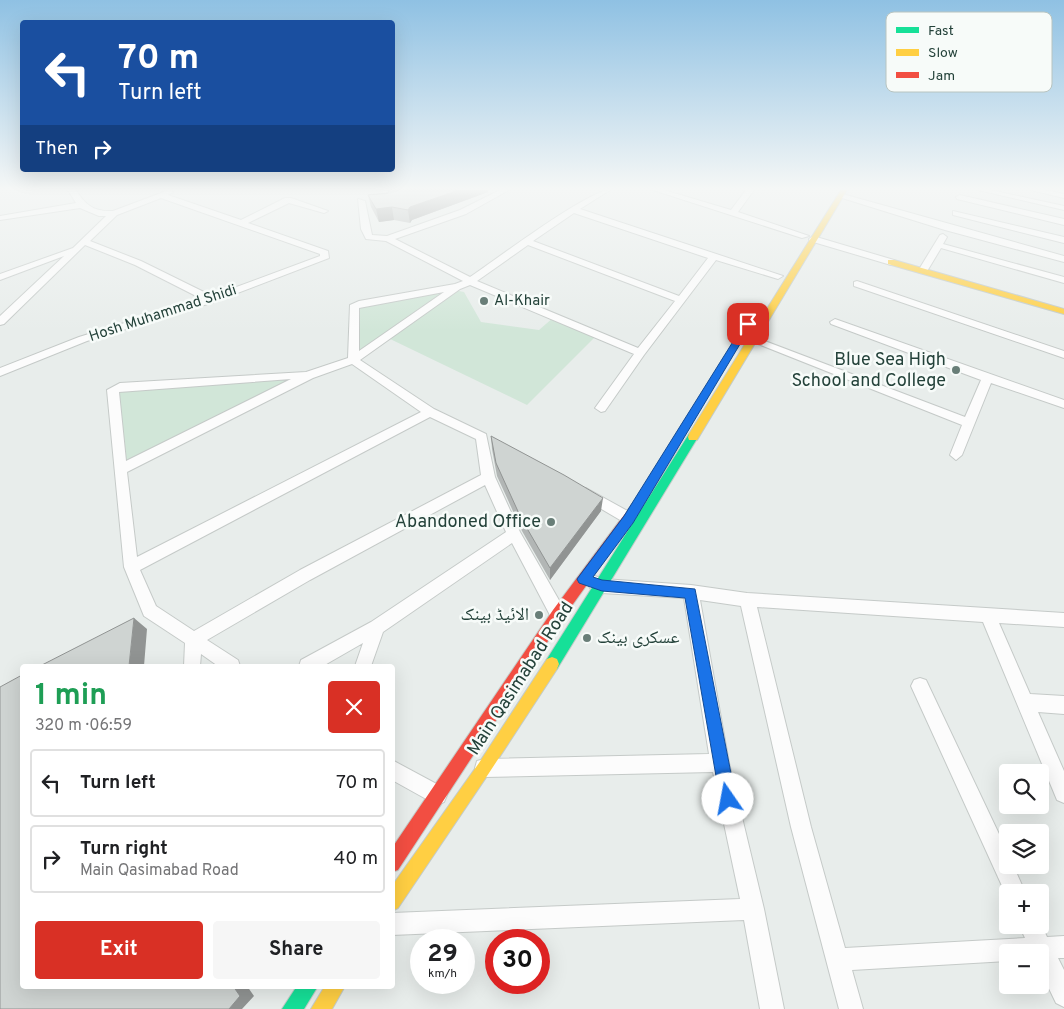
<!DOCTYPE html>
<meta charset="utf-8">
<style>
body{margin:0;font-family:Overpass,"Noto Naskh Arabic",sans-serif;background:#f6f6f6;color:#202124;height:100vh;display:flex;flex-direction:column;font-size:19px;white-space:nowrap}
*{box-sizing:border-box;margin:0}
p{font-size:16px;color:#757577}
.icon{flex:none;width:28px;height:28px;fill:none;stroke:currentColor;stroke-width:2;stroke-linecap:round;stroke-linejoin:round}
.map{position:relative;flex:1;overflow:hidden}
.panel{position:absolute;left:20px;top:664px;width:375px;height:325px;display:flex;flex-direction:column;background:#fff;border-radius:5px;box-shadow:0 5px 20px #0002}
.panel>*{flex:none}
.guide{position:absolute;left:20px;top:20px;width:375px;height:152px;border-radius:5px;box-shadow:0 5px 20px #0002;background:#1a4fa0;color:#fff;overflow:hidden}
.controls{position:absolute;left:999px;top:764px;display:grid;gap:10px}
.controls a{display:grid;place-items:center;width:50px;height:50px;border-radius:5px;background:#fff;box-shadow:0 5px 20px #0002;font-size:25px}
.speed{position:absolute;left:410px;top:929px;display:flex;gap:10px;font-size:25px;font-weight:700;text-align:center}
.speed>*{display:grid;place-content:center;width:65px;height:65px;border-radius:50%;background:#fff;box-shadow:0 5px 20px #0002;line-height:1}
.speed small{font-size:12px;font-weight:400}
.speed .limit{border:8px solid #d22;background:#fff;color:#111}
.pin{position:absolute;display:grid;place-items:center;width:42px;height:42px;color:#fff;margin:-21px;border-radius:10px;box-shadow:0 2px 8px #0006}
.me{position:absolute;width:55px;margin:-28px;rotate:348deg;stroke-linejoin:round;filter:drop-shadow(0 0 4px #0008)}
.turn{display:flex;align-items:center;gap:18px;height:105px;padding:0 15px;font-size:22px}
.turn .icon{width:65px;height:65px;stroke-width:2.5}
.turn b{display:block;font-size:35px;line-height:42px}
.then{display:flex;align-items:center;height:48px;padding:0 15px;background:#0003;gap:10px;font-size:19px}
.round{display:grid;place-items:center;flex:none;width:52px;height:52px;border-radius:5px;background:#f6f6f6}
.head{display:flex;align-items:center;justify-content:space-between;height:85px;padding:0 15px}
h1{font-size:30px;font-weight:700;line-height:38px;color:#1e9e55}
.cta{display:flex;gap:10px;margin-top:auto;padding:10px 15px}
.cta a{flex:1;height:58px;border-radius:5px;background:#d93025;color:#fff;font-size:20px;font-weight:700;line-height:58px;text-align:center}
.cta a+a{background:#f6f6f6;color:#202124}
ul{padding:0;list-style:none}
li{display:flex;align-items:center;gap:15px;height:68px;margin:0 10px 8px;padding:0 5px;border:2px solid #e0e0e0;border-radius:5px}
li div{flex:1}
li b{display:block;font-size:19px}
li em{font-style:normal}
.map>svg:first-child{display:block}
</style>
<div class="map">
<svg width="1064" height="1009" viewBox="0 0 1064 1009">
<rect width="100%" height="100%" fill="#e8edeb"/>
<path fill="#d1e6d8" d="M454,290L464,292L481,322L539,330L554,317L597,335L527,405L386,337L353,360L354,307Z
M309,375L120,470L113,390Z"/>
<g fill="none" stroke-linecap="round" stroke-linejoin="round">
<g stroke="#c5cac8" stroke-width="2">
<path id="street" d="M68,190H76C85,205 94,212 113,211L169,190L173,192L168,195L241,220L285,198H291L328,211L324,213L289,203L248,223L328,251L329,258L214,302L87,341L0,376V368L79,337L202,299L135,265L85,245L4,324L0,325V316L64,256L0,280V274L73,248L106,216H99L80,208L0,220V216L76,203ZM161,198L320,254V256L212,296L141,261L90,241L117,215Z
M500,190H509L466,214L395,239L470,277C494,261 588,190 610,190L580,209L783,276L778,279L716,260L644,355L605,411L601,412L595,408L634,354L470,285L460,289L360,360L434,409L486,434L495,477L520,532L564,609L566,614L564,619L558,621L552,619L512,543L383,632L371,666H355L363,643L323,666H299L301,660L371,622L506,532L485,485L310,580L207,640L238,660L240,666H218L201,654L200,666H184L185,643L144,616L124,567L107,390L120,383L306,372L348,358L350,305L359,301L455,284L463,281L386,241L366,239L361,229L358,199L365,201L372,235L387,236L460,210ZM574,213L708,258L679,296L533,241ZM528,245L675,301L638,348L477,281ZM444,292L359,351V308ZM352,364L421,412L137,557L127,472L313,378ZM291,379L126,461L119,392ZM430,417L476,439L481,475L300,570L194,631L156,606L140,570Z
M653,190H664L731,210L746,190H754L738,212L809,236L802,238Z
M978,190H991L1064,206V210Z
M1031,190H1045L1064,194V198Z
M839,193L1064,256V262L945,230L839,197Z
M960,195L1064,219V225L957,199L956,197Z
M953,211L1064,237V243L953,215Z
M943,234L947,237L943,244L1064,277V283L941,248L926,273H920L918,271L940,235Z
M813,236L894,260L896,262L891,265L810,241L809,239Z
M857,281L1064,351V358L854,286V282Z
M835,319L1064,400V408L991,383L962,455L956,460L950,455L962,425L748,340L749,338H757L965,417L981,380L831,324L830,322Z
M586,488L642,519L644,523L642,527H632L581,497L579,493Z
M595,576L603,579L691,585L747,593L1064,613V627L999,623L1030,694L1064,696V714L1038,712L1064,771V803L1057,800L983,622L757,607L811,827L845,948L1025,938L1019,925H1040V922L1047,937L1064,936V958H1058L1064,970V1007L1056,1003L1040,970V952H1008V961L852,970L863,1009H839L791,827L741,606L700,600L729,763L764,909L784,1009H760L744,920L392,935V913L740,899L713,772L484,777L477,775L475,768L477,761L484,759L709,754L684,598L602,593L590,588L587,583L590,578Z
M920,678L926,680L1008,853V865H1013L1025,892H1008V899L911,686L914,680Z
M392,760L444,788L447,795L444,802L437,805L392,780Z"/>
</g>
<g stroke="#c3cbc8" stroke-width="2">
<path id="fast" d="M693,433L698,437L557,669L552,671L547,669L545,664L547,659L689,434Z
M297,986H318L304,1009H282Z"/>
</g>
<g stroke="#c3cbc8" stroke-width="2">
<path id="slow" d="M841,190H847L697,440H689L688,437L689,434Z
M888,260H894L1064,309V314L888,264Z
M552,657L557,659L559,664L557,669L489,773L398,908L392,911V886L479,763L547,659Z
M325,986H345L332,1009H311Z"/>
</g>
<g stroke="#c3cbc8" stroke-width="2">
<path id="jam" d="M637,502L641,503L643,506L641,509L563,618L398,870L392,872V848L553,610L633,503Z"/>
</g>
<use href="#street" fill="#fcfcfc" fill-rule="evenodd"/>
<use href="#fast" fill="#16e098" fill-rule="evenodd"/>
<use href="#slow" fill="#ffcf43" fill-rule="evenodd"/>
<use href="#jam" fill="#f24e42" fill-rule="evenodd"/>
</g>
<path fill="#b2b6b5" d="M488,192L412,220L410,223L394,220L379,222L371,207L368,195Z
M491,436L601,511L550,580L522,531L497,476L492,449Z"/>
<path fill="#919493" d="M459,190H488V192L412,220L410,223L408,210L410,207Z
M392,207L394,220L379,222L376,209Z
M603,498L601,511L550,580V568Z
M134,618L147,629L144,666H129Z
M233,986H247L254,996L242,1009H229Z"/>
<path fill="#cfd4d2" stroke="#919493" d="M389,190H459L410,207L408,210L392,207L376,209L368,195L388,193Z
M491,436L564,475L603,498L550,568L521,518L496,463Z
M134,618L129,666H40Z
M22,675V986H233L240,996L229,1009H0V687Z"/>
<linearGradient id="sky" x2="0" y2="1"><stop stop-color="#8fc1e3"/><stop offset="0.57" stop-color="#f5f7f6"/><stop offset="1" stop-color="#f5f7f6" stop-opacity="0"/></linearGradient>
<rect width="1064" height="331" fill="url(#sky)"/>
<path fill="#1a73e8" stroke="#114b97" d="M748,322L752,324L633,523L593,577L602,580L695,589L736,799L734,805L728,807L723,805L720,799L685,598L602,591L579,583L577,579L624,516L744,324Z"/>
<g fill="#697e78" stroke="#f7fbf9" stroke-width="2">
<circle cx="484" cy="301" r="5"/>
<circle cx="956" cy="370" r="5"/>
<circle cx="551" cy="522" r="5"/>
<circle cx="539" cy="615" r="5"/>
<circle cx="587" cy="638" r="5"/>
</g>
<g text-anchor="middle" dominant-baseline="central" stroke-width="5" stroke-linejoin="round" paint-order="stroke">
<g font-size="15" fill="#24423a" stroke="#f7fbf9" text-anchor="start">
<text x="494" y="301">Al-Khair</text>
</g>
<g font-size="15" fill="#24423a" stroke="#f7fbf9">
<text transform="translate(163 314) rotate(-18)">Hosh Muhammad Shidi</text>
</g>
<g font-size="18" fill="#24423a" stroke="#f7fbf9" text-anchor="end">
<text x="946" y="360">Blue Sea High<tspan x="946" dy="21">School and College</tspan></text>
<text x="541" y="522">Abandoned Office</text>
<text x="529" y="615">الائیڈ بینک</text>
<text x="597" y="638" text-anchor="start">عسکری بینک</text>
</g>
<g font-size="18" fill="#24423a" stroke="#f7fbf9">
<text transform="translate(521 679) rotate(-57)">Main Qasimabad Road</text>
</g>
</g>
<rect x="886" y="12" width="166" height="80" rx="8" fill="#f7fbf9" stroke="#b8c4c0" stroke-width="1"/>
<rect x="896" y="27" width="23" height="6" fill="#16e098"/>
<rect x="896" y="49" width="23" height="7" fill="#ffcf43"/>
<rect x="896" y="72" width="23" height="6" fill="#f24e42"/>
<g font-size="14" fill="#24423a">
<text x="928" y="35">Fast</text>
<text x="928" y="57">Slow</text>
<text x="928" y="80">Jam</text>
</g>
</svg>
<div class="controls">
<a><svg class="icon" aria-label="search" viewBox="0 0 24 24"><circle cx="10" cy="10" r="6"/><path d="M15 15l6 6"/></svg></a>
<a><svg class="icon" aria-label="layers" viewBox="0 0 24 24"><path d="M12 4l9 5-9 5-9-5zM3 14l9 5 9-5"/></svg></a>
<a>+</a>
<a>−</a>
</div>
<div class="speed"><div>29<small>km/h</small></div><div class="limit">30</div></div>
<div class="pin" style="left:748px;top:324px;background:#d93025"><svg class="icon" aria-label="arrive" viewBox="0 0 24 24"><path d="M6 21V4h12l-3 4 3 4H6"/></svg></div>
<svg class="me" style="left:728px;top:799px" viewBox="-20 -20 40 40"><circle r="19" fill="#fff"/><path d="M0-13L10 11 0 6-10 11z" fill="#1a73e8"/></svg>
<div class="guide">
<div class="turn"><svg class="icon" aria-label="left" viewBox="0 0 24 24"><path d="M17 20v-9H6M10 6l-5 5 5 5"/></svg><div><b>70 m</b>Turn left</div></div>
<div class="then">Then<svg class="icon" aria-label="right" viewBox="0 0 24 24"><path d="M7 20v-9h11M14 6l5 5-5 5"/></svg></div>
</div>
<section class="panel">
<div class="head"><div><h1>1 min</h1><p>320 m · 06:59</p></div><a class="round" style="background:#d93025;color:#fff"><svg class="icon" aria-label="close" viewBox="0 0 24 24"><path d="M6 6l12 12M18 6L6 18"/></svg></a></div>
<ul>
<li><svg class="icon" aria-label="left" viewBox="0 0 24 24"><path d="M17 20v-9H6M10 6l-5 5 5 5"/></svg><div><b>Turn left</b></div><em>70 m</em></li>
<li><svg class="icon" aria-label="right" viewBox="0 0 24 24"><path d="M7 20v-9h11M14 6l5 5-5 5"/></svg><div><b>Turn right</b><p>Main Qasimabad Road</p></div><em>40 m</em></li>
</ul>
<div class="cta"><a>Exit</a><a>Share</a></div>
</section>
</div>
